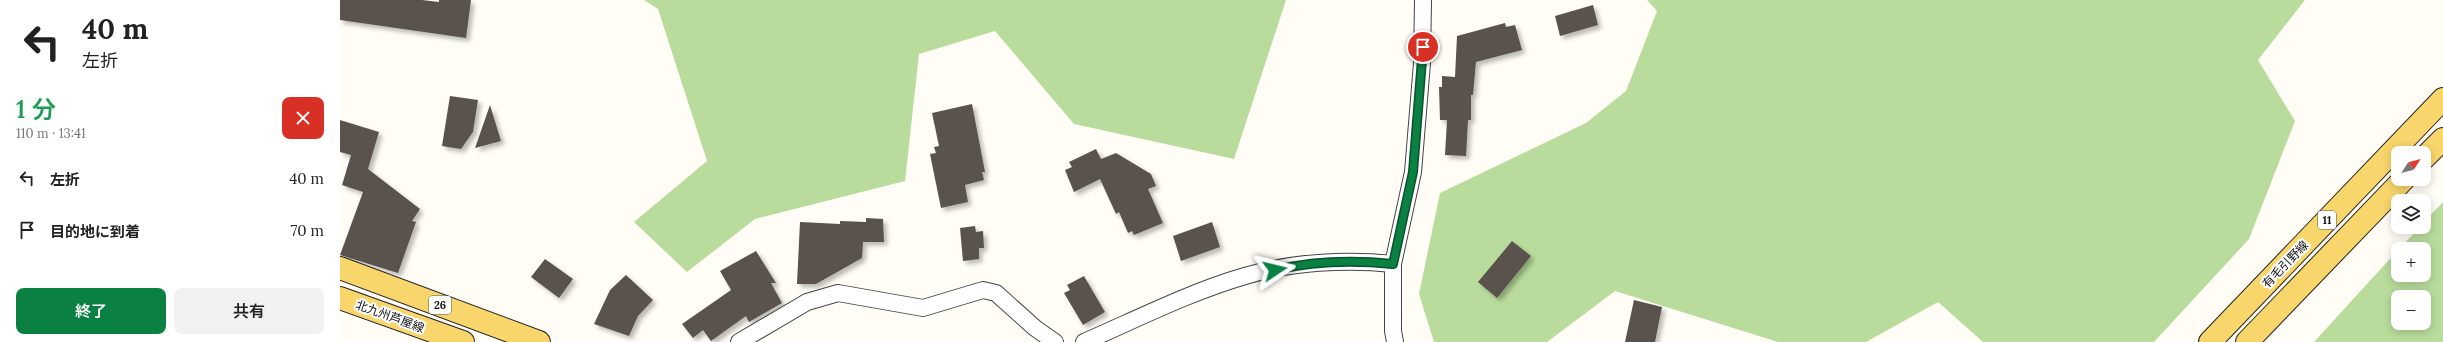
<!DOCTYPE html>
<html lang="ja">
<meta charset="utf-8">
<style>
body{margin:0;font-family:Lora,"Noto Sans JP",serif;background:#f2f2f2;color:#222;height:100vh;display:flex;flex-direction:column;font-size:15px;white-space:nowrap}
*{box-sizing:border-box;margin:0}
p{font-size:13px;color:#767676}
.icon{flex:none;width:22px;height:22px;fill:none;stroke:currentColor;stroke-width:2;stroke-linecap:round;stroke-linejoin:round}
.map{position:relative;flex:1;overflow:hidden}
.sheet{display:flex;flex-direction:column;background:#fff;width:340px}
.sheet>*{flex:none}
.banner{background:#fff;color:#222;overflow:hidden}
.needle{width:26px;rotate:54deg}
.buttons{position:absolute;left:2051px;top:146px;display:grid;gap:8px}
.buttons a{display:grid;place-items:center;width:40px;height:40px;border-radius:8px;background:#fff;box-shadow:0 2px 10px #0003;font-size:20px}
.pin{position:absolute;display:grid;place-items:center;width:34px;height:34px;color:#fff;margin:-17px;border:2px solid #fff;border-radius:50%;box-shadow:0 1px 4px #0007}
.me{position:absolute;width:44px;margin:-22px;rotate:80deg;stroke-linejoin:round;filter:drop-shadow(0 0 3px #0008)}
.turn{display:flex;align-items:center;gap:14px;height:84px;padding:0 16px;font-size:18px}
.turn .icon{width:52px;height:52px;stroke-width:2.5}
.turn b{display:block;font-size:28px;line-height:34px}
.round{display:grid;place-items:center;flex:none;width:42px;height:42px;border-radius:8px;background:#f2f2f2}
.overview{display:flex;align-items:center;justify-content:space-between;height:68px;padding:0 16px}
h1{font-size:24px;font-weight:600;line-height:30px;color:#1e9e55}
.cta{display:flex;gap:8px;margin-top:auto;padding:8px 16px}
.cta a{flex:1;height:46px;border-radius:8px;background:#0b8043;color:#fff;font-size:16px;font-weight:600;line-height:46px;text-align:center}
.cta a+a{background:#f2f2f2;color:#222}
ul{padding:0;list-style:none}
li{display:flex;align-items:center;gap:12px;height:52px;padding:0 16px}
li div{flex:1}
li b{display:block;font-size:15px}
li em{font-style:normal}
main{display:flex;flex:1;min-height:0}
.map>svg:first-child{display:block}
</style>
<main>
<section class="sheet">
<div class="banner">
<div class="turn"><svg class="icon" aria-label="left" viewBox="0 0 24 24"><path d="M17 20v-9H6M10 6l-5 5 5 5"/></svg><div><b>40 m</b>左折</div></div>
</div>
<div class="overview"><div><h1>1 分</h1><p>110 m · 13:41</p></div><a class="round" style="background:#d93025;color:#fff"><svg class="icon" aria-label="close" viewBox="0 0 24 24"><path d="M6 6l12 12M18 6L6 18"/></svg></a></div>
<ul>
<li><svg class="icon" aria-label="left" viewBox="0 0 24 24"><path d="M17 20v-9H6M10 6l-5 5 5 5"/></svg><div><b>左折</b></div><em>40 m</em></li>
<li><svg class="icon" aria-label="arrive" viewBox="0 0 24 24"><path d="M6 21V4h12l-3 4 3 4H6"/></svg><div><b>目的地に到着</b></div><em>70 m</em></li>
</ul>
<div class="cta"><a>終了</a><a>共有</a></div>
</section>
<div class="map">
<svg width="2103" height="342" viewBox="0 0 2103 342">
<defs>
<filter id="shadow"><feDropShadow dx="3.5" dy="3.5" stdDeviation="2" flood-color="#0004"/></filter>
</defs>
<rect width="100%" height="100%" fill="#fffdf5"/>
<path fill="#b9dc9c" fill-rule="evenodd" d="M304,0H946L894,159L734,124L655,31L579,54L565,181L415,219L347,272L294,222L367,161L318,9Z
M1307,0H1965L1918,60L1955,121L1909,239L1814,342H1643L1598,302L1526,342H1438L1275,291L1207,342H1094L1079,294L1100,193L1246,123L1286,91L1317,11Z
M2103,202V342H1974L2058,250V275H2084V249H2059L2080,227H2084V222ZM2058,297H2084V323H2058Z"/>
<path fill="#5a524d" filter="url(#shadow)" d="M0,0H82L99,2V0H131L126,38L0,20Z
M1253,5L1258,25L1220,36L1215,16Z
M1165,23L1166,27L1175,25L1182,50L1136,62L1133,95H1131V120H1128L1126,156L1105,155L1107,120H1100L1099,87H1102V76L1115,77L1117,36Z
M110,96L138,100L133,132L121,149L102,146Z
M632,104L645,172H642L644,180L625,185L628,202L601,208L590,154L596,153L594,147L599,146L592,113Z
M150,105L161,141L135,148Z
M0,120L39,132L28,169L80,209L72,221L76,222L58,273L0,255L23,192L2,185L11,155L0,152Z
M756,149L761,159L776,153L811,174L816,186L808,189L823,223L794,235L792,231L788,233L779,212L776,214L760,179L734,192L725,170L732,167L729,162Z
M526,218L543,219L544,242H523L522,258L476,284H457L460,222L500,224V221L526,222Z
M872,222L880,247L841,261L833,236Z
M635,226L636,232L643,231L644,248H639V259L623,261L620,228Z
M1172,241L1191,256L1157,298L1138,282Z
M416,251L436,283H431L442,303L409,322L406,316L371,341L363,330L353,338L342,324L391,290L380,271Z
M205,259L233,279L219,298L191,277Z
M286,275L313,300L298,316L289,336L254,324L270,290Z
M744,276L765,312L743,325L724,293L730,290L727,285Z
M1294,300L1322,307L1315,342H1285Z"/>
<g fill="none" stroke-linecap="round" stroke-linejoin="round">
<g stroke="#444" stroke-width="18">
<path id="street" d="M399,342L467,302L498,293L583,308L643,290L656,293L695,328L715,342
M744,342C797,319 850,292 905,276C951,262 1006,259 1053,264
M1055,342L1053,331V264L1073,172L1082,63L1083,0"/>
</g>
<g stroke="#222" stroke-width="24">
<path id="primary" d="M2084,158L2103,139
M0,268L199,342
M0,298L123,342
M1870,342L2103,99
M1907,342L2064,179"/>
</g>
<use href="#street" stroke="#fff" stroke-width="16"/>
<use href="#primary" stroke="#f9d66b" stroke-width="22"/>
</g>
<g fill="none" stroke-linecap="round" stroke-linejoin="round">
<g stroke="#07532c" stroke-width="10">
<path id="route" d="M935,270C973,261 1015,260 1053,264L1073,172L1083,47"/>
</g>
<use href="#route" stroke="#0b8043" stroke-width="7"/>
</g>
<g text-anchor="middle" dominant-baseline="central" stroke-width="4" stroke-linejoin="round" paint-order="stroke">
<g fill="#fff" stroke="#585858" stroke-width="1">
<rect x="1978" y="211" width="18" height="18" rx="3"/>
<rect x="89" y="296" width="22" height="18" rx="3"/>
</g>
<g font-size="11" font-weight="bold" fill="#111">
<text x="1987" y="220">11</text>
<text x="100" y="305">26</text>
</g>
<g font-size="12" fill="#111" stroke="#fff">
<text transform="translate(1945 264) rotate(-46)">有毛引野線</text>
<text transform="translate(50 316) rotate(20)">北九州芦屋線</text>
</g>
</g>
</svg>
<div class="buttons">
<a><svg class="needle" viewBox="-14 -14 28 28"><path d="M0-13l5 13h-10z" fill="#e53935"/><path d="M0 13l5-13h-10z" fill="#767676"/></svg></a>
<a><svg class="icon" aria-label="layers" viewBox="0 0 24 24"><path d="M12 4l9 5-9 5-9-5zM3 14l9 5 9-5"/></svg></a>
<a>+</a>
<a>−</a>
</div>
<div class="pin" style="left:1083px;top:47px;background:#d93025"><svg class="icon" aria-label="arrive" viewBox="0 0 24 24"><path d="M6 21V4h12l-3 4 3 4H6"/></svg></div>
<svg class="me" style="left:935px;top:270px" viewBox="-20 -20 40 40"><path d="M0-17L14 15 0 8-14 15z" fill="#0b8043" stroke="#fff" stroke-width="4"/></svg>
</div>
</main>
